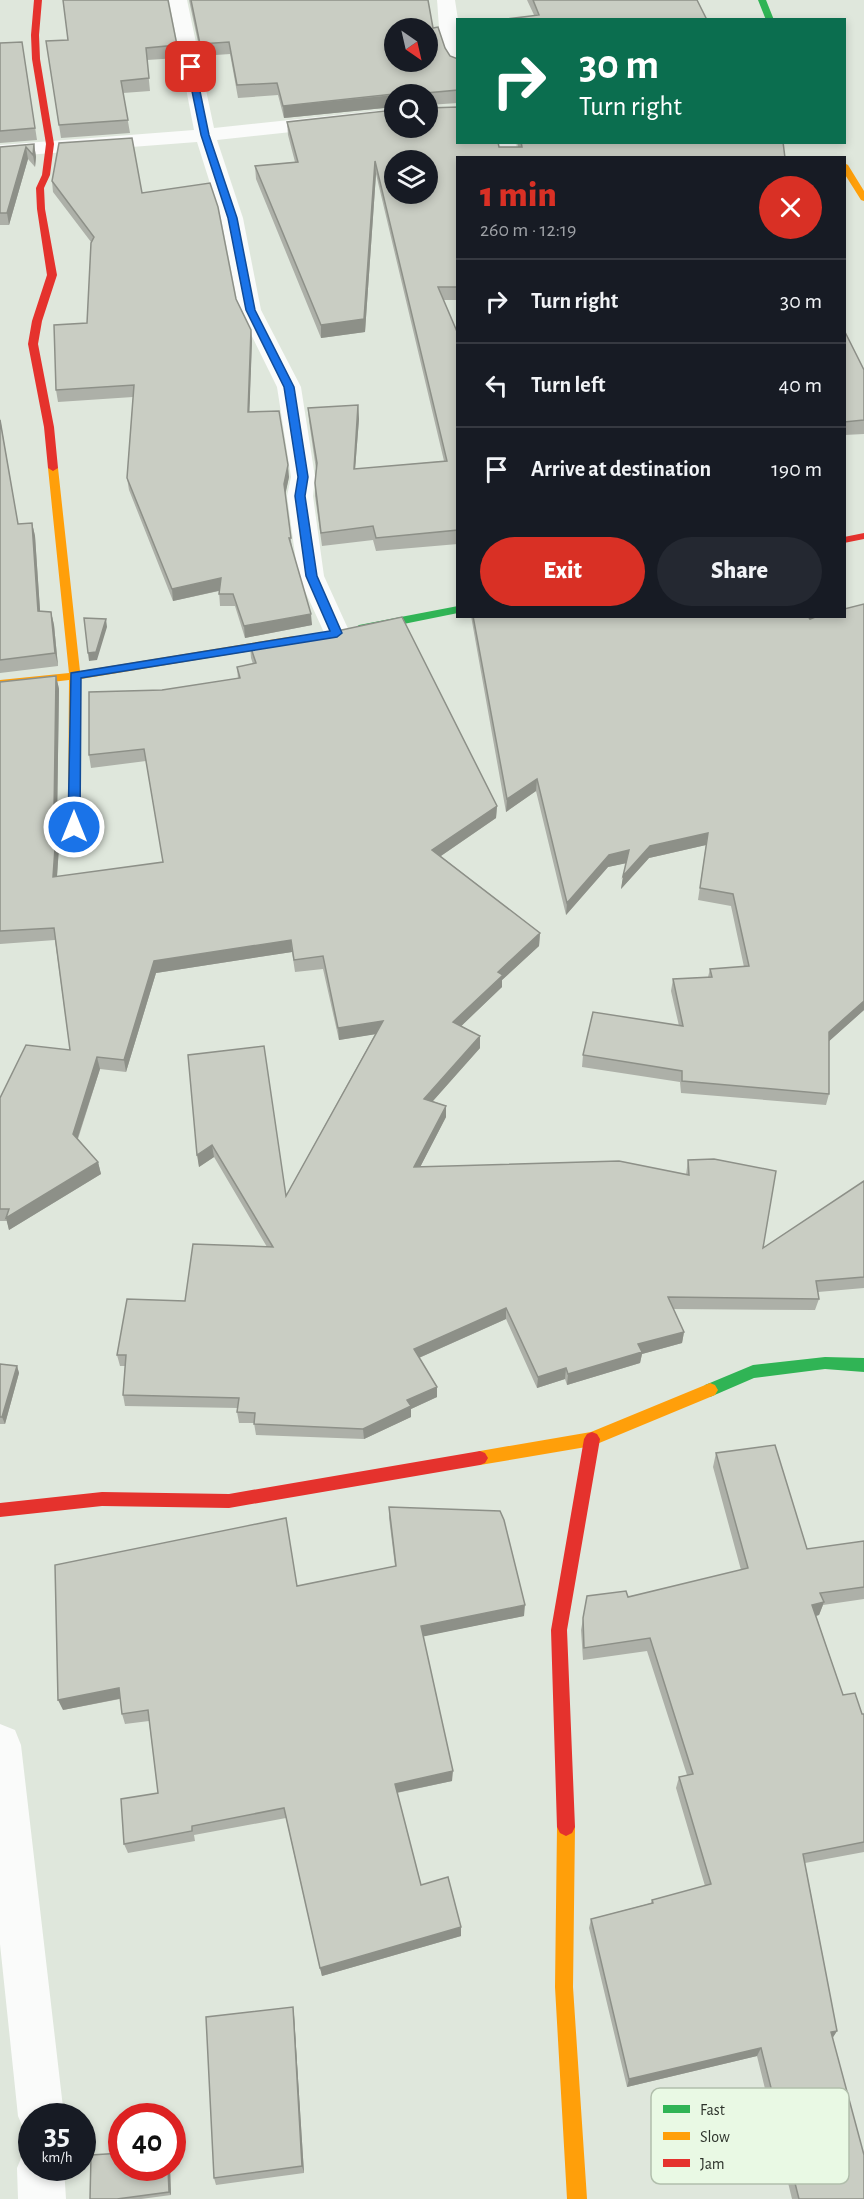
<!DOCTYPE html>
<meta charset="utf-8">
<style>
body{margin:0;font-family:"Alegreya Sans",sans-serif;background:#242831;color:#f1f3f6;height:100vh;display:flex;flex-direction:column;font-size:22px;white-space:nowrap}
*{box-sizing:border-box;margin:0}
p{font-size:20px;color:#9ea1a6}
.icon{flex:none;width:33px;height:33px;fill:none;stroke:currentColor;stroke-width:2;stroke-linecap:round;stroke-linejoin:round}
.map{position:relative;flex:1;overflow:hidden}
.sheet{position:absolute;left:456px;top:156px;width:390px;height:462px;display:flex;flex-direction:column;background:#171b24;border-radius:0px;box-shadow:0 3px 9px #0003}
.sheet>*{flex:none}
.hud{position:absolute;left:456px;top:18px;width:390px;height:126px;border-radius:0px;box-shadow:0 3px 9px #0003;background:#0b6e4f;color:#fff;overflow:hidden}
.needle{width:39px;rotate:146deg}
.controls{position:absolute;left:384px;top:18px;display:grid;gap:12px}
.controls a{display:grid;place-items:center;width:54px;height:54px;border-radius:50%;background:#171b24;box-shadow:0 3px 9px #0003;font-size:30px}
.speed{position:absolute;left:18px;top:2103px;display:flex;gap:12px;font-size:30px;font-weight:700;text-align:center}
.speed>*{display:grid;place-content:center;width:78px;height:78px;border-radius:50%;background:#171b24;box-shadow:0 3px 9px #0003;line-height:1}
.speed small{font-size:15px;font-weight:400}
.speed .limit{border:9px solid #d22;background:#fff;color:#111}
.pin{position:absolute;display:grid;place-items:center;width:51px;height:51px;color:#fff;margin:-26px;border-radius:12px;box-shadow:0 3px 9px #0006}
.me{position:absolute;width:66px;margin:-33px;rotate:0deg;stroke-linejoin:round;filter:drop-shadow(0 0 4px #0008)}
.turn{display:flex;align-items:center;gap:21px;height:126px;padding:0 24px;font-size:27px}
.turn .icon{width:78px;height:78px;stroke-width:2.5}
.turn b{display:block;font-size:42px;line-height:51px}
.round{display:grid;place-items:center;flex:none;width:63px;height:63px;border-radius:32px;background:#242831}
.head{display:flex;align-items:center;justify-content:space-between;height:102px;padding:0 24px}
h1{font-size:36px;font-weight:800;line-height:45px;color:#d93025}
.action{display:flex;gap:12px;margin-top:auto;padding:12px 24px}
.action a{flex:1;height:69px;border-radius:36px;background:#d93025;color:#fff;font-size:24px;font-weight:800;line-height:69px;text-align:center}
.action a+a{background:#242831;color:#f1f3f6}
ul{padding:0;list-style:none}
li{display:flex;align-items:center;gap:18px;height:84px;padding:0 24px;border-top:2px solid #363941}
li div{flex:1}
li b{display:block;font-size:22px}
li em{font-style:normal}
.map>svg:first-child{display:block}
</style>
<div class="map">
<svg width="864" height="2199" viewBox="0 0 864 2199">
<rect width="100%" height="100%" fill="#dfe7dc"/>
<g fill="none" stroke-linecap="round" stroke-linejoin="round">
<path fill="#fafbfa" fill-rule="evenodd" d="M169,0H187L214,128L394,109V121L217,140L243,218L261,310L301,387L315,477L313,496L324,576L350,633L347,639L337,642L327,639L298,576L287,496L291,477L277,387L239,310L221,218L197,142L0,157V145L194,130Z
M437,0H455L458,20V70C438,65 439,18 437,0Z
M495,142H515L520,158H500Z
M0,1724L15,1730L21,1745L64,2116H32V2135L25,2132L18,2116L0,1944Z
M32,2148V2168H64L66,2199H18L17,2168L24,2151Z"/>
<path fill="#30b455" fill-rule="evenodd" d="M758,0H766L774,20H766Z
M458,606V613L359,633L354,629L359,625Z
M825,1357L864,1358V1372L825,1369L754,1378L710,1397L705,1395L702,1390L705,1385L753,1365Z"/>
<path fill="#ff9f0a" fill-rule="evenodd" d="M844,163L848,165L864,191V201L861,200L844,173Z
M53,465L58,468L80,671L294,636L300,640L294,644L81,679L80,827L74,831L68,827L69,680L0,688V680L69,673L48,468Z
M710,1383L715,1385L718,1390L715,1395L592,1446L480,1465L475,1463L472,1458L475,1453L480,1451L591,1432Z
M566,1818L572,1821L575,1827L573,1987L587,2199H567L555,1987L557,1827L560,1821Z"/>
<path fill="#e5322d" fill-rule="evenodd" d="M34,0H42L39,35L40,59L54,144L50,175L44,188L45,209L57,275L42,321L38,344L54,427L58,468L53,471L48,468L44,427L28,344L32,321L47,275L37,209L36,188L42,175L46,144L32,59L31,35Z
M864,533V539L844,543V537Z
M592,1432L597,1434L600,1439L567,1630L575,1827L572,1833L566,1836L560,1833L557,1827L551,1630L584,1439L587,1434Z
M480,1451L485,1453L488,1458L485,1463L480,1465L229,1508L102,1506L0,1517V1503L102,1492L229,1494Z"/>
</g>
<path fill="#adb0a8" d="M189,0H428L433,28L445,48L450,56L458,59V103L428,105V94H394V107L284,118L278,95L238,98L230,54L201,56Z
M527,0H697L534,15Z
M46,41L177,45L178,58L147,60L150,91L123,93L130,133L61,138Z
M22,42L37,140L0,143V43Z
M287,122L499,147H518L517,142H783L458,158V300H443L458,334V544L376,551L373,540L322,546L315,496V483L316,469L309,421L308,408L358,405L359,419L355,469L444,461L376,174L365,332L321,338L256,179L255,166L295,162L288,135Z
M34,144L36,157L35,167L28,159L9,225H0V147Z
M52,181L142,193L236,299L251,330L252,341L249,412L289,477L285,494L292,548L312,625L245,638L235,606H220L219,591L173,601L129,490L127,478L133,397L58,402L56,390L87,323L91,242L53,192Z
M844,330L864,370V434L844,435Z
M0,418L18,524L32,523L35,536L40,611L51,612L54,625L58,666L0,673Z
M864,604V1010L829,1041V1094L826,1105L681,1093L680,1082L582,1067L583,1055L679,1026L671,991L673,979L708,977L710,969L744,967L731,906L698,900L706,845L649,858L621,889L626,863L608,867L566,915L536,791L506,812L471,616H808L810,619Z
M250,645L497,806L496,818L441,856L540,933L539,946L502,980V987L461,1026L480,1036V1048L433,1101L446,1106V1117L420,1167L686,1175L688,1160L763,1248L864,1181V1288L818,1292L819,1299L815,1310L673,1309L684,1332L682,1343L642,1354L640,1363L567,1385L565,1379L537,1388L506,1319L419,1358L437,1397L411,1409V1417L364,1439L256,1435L254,1423H239L237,1412L238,1408L125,1406L123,1395L125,1366H120L117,1355L185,1301L267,1247L214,1157L199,1167L188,1055L286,1196L375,1034L339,1040L323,969L295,972L292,952L156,973L126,1072L100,1069L78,1139L98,1162L101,1174L9,1230L7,1221H0V1098L70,1050L55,940L0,944V682L56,676L59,689L57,819L60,832L57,877L163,862L146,761L91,768L89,755L162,690L238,679L237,667L253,664L251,658Z
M0,1364L17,1366L19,1373L5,1424H0Z
M716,1453L807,1549L864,1541V1599L823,1605L819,1615L816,1616L843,1695L862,1714H864V1852L805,1863L837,2031L832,2038L864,2199H792L757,2056L627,2087L589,1928L591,1919L651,1903L652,1900L705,1886L676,1788L679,1777L687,1775L647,1651L583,1660L581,1630L587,1596L628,1597L741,1570L713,1467Z
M389,1507L524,1616L423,1636L452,1781L397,1793L421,1885L461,1936L322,1976L286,1818L194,1835L195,1841L128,1853L124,1844L158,1793L149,1721L125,1724L122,1714L120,1699L63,1710L297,1586L395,1566L389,1518Z
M294,2015L304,2173L216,2185L214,2178Z
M122,2168H170L171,2195L141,2199H90Z"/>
<path fill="#8d9088" d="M394,95V107L284,118L283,106Z
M34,144L36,157L35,167L33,155Z
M26,147L28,159L9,225L7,213Z
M375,161L376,174L365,332L321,338V325Z
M251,330L252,341L249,424L248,412Z
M358,405L359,419L354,483V469Z
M288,465L289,477L285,496L284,484Z
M32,523L35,536L41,624L38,611Z
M221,578L222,590L173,601L172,589Z
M51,612L54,625L58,666L55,653Z
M311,614L312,625L245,638L244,626Z
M106,619L107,627L97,660L89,661L88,653Z
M56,676L59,689L57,824V819L60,832L56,890L53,877Z
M537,779L536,791L506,812L507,799Z
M497,806L496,818L432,862V850Z
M708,833L706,845L649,858L621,889L623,876L650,846Z
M629,850L627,863L608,867L566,915L567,903L609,855Z
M540,933L539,946L502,980V987L453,1034V1022L498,972Z
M291,940L292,952L156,973L126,1072L124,1060L154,961Z
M864,1001V1010L826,1044L829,1032Z
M383,1021V1033L339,1040L338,1028Z
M480,1036V1048L424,1111V1099Z
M97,1057L100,1069L75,1146L73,1134Z
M446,1106V1117L414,1179V1167Z
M212,1145L214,1157L199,1167L197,1155Z
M98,1162L101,1174L9,1230L6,1218Z
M506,1308V1319L414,1360V1349Z
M684,1332L682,1343L642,1354L640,1363L567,1385L568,1374L638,1344Z
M17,1366L19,1373L5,1424L2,1417Z
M566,1368L565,1379L537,1388L538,1377Z
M437,1387V1397L411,1409V1417L364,1439L363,1429L407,1400Z
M824,1602L819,1615L807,1618L812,1605Z
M525,1605L524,1616L421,1637V1626Z
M119,1688L123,1698L63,1710L58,1700Z
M453,1771L452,1781L395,1793V1784Z
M461,1927V1936L322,1976L320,1968Z
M293,2007L294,2015L304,2173L302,2166Z
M837,2031L832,2039L831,2032Z
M761,2048L757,2056L627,2087L629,2079Z
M168,2168H170L171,2195L169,2192Z"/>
<path fill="#c9cdc3" stroke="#8d9088" stroke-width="1.5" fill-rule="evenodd" d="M63,0H168L177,45L146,48L149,78L121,81L128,120L59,125L46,41L68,40Z
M191,0H428L433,28L438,27L445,48L450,56L458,59V90L426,93V94H394L283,106L277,83L237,85L229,42L200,44ZM394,28H428V62H394Z
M533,0H697L707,20H499L539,15Z
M22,42L35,128L0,131V43Z
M458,107V142H498L499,147H522L521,142H783L785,158H458V287H438L458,334V530L376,538L373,526L321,533L315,483L317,463L308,408L358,405L354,469L447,461L375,161L364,319L321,325L255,166L298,162L287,122L394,110V128H428V108ZM394,160H428V194H394Z
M132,138L142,193L210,183L218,207L236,299L251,330L248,412L279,411L288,465L284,484L291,538H289L311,614L244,626L233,594H219L221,578L172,589L127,478L134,385L56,390L54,325L87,323L91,243L94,237L52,181L59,143Z
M34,144L33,155L26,147L7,213H0V147Z
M844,330L864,370V420L844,422Z
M0,420L18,524L32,523L38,611L51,612L55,653L0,660Z
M864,604V1001L829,1032V1094L682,1081V1071L583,1055L593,1012L683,1026L673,979L712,977L710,969L749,966L733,894L700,888L708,833L650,846L623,876L629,850L609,855L567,903L537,779L507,799L473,616H808L810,619L818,616H844V609Z
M402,617L497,806L432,850L540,933L498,972L503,975L453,1022L480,1036L424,1099L446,1106L414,1167L619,1161L689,1175L688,1160L714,1159L776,1171L763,1248L864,1181V1277L816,1281L819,1299L668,1297L684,1332L638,1344L642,1352L568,1374L566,1368L538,1377L506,1308L414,1349L437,1387L407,1400L411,1406L363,1429L254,1424L255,1413L237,1412L239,1398L123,1395L126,1355H117L127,1299L185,1301L193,1244L273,1247L212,1145L197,1155L188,1055L264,1046L286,1196L383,1021L338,1028L323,956L294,960L291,940L154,961L124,1060L97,1057L73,1134L98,1162L6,1218L9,1209H0V1098L26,1045L70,1050L54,928L0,931V682L56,676L54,814L57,819L53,877L163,862L144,749L89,755V692L162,690L240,678L237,667L256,663L250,645L337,631Z
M84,618L106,619L96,652L88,653Z
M0,1364L17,1366L2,1417H0Z
M775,1445L807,1549L864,1541V1587L820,1593L824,1602L812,1605L843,1695L855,1693L862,1714H864V1842L803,1854L837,2031L831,2032L864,2155V2199H799L761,2048L629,2079L591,1919L653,1903L652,1900L711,1884L679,1777L693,1774L650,1638L584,1648L583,1618L587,1596L626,1591L628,1597L748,1568L716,1453Z
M389,1507L500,1511L504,1520L525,1605L421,1626L453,1771L395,1784L421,1885L448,1877L461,1927L320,1968L284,1808L192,1826V1831L124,1844L121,1799L158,1793L148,1710L122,1714L119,1688L58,1700L55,1565L286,1518L297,1586L396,1566Z
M293,2007L302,2166L214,2178L206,2017Z
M122,2153V2168H168L169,2192L117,2199H90L91,2155Z"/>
<path fill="#1a73e8" stroke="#114b97" stroke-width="1.5" d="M191,65L195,67L209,135L237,218L255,310L294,387L308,477L305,496L317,576L342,633L337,637L81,678L80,827L74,832L68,827L71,673L330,631L306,576L295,496L298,477L284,387L246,310L228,218L201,135L187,67Z"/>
<rect x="651" y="2088" width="198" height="96" rx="9" fill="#e9f9e4" stroke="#b1beac" stroke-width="1.5"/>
<rect x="663" y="2105" width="27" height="8" fill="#30b455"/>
<rect x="663" y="2132" width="27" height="8" fill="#ff9f0a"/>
<rect x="663" y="2159" width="27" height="8" fill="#e5322d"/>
<g font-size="16" fill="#2d332b">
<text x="700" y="2115">Fast</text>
<text x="700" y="2142">Slow</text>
<text x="700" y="2169">Jam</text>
</g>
</svg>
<div class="controls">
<a><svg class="needle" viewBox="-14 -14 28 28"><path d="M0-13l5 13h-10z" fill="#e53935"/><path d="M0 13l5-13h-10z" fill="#9ea1a6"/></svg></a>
<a><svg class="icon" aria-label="search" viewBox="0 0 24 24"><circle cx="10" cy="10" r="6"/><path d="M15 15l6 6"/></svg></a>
<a><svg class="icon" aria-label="layers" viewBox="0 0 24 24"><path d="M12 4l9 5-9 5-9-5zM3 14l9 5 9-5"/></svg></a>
</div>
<div class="speed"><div>35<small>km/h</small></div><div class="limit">40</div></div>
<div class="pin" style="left:191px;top:67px;background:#d93025"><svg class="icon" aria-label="arrive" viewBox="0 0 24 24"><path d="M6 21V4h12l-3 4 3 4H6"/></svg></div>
<svg class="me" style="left:74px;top:827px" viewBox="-20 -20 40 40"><circle r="17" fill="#1a73e8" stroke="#fff" stroke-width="3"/><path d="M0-11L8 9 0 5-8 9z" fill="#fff"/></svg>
<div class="hud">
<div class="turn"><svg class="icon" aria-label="right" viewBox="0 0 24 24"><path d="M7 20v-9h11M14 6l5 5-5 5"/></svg><div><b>30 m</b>Turn right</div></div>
</div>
<section class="sheet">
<div class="head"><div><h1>1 min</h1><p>260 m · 12:19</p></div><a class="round" style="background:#d93025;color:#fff"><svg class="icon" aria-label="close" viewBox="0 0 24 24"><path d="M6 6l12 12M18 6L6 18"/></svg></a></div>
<ul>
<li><svg class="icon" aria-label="right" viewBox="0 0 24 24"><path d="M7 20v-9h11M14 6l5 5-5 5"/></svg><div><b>Turn right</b></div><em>30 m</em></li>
<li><svg class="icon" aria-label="left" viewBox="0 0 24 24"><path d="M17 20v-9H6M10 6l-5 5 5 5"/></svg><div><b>Turn left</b></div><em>40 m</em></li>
<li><svg class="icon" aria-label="arrive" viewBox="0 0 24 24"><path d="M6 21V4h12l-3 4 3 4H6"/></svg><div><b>Arrive at destination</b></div><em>190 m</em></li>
</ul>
<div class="action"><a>Exit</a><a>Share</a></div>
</section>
</div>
